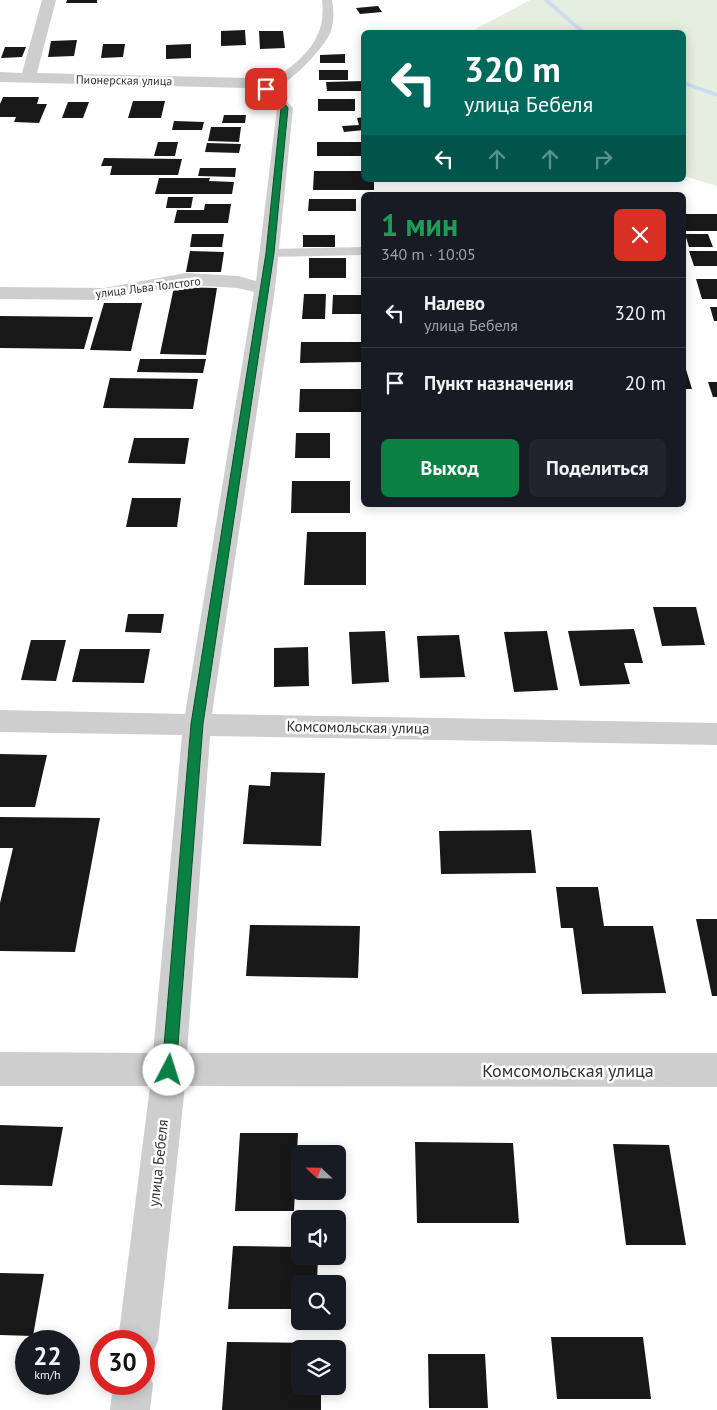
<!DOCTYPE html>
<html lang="ru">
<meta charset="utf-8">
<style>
body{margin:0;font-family:"PT Sans",sans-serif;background:#20242c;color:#f1f3f6;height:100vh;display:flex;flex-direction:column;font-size:19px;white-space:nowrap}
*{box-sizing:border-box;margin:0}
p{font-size:16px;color:#9ea1a6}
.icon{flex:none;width:28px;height:28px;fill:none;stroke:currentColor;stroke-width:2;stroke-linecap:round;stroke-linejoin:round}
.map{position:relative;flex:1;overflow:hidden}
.details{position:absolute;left:361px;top:192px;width:325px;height:315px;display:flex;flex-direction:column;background:#171b24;border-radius:8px;box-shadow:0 2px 12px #0003}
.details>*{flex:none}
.banner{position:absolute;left:361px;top:30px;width:325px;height:152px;border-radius:8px;box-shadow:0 2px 12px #0003;background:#00695c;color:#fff;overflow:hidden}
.needle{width:32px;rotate:292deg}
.controls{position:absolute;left:291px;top:1145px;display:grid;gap:10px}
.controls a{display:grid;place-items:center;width:55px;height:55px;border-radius:8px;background:#171b24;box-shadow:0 2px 12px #0003;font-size:25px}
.speed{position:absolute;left:15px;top:1330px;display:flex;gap:10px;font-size:25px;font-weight:700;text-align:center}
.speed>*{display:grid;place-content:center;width:65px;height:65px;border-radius:50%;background:#171b24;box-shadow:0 2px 12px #0003;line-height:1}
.speed small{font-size:12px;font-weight:400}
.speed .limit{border:8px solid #d22;background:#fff;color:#111}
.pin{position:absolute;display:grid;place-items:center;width:42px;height:42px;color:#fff;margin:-21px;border-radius:10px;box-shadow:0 2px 8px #0006}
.me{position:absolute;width:55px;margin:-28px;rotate:5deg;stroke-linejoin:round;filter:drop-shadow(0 0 4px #0008)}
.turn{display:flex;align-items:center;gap:18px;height:105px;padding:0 20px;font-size:22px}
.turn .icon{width:65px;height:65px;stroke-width:2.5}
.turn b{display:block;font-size:35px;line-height:42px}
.lanes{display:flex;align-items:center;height:48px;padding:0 20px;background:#0003;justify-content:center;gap:25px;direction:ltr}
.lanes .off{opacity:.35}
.round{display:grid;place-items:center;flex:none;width:52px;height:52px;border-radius:8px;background:#20242c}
.overview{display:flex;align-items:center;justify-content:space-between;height:85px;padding:0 20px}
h1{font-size:30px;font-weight:800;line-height:38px;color:#1e9e55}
.action{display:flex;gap:10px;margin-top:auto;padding:10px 20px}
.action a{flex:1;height:58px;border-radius:8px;background:#0b8043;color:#fff;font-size:20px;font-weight:800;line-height:58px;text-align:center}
.action a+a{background:#20242c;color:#f1f3f6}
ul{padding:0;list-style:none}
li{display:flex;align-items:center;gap:15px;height:70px;padding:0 20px;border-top:1px solid #363941}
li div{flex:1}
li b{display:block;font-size:19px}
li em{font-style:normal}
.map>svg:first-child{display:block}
</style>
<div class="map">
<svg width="717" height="1410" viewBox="0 0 717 1410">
<rect width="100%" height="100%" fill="#fff"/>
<path fill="#e5efdf" d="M530,0H717V186L684,176V32H470Z"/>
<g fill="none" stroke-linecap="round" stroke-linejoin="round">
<path fill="#cadcef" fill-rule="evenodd" d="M543,0H549L586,32H580Z
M684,81L717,93V97L684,85Z"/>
</g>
<path fill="#181818" d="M67,0H97V3H66Z
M378,6L382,12L360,14L356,8Z
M245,30L246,45L221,46V31Z
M259,31H283L285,48L260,49Z
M77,40L74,56L48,57L51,41Z
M103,44H125L123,57L101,58Z
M191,44V58L166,59V45Z
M5,47H26L22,57L1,58Z
M345,54V63H320V55Z
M319,70H348V80H319Z
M364,81V91H327L326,82Z
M3,97H39L37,104H47L39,123L14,122L16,117H0V104Z
M318,99H355V111H318Z
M133,101H165L161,118H128Z
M68,102H89L83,118H62Z
M224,115H246L245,123H222Z
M364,117V130L344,132L342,126L359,125L357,118Z
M174,121L204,122L202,130H172Z
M211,127H241L239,142L208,141Z
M158,142H178L175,156H154Z
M317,142H364V156H317Z
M207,143L241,144L239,153L205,152Z
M104,158L182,159L178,175H110L112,166H101Z
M200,168H236L235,177L198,176Z
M314,171H364V180H374V190H313Z
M159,178H210L209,181L234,182L232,194H155Z
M168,197H193L191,208H166Z
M309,199H356V211H308Z
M205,204H231L228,223H174L177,210H204Z
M684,214H717V231H684Z
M192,234H224L222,247H190Z
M685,234H708L713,247H689Z
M303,235H335V247H303Z
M190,251L224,252L221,272H186Z
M689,251H717V266H694Z
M309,258H346V278H309Z
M696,279H717V299H702Z
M174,287L217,288L206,355L160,354Z
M304,294H326L325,319H302Z
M333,295H364V314H332Z
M104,303H142L131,351L90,350Z
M710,307H717V321H714Z
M0,316L93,317L84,349L0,348Z
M301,342H364V362L300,363Z
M140,359H206L203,373L137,372Z
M684,363L692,389H684Z
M110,378L198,379L193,409L103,408Z
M708,382H717V397H713Z
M300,389H364V412H299Z
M296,433H330V458H295Z
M134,438H189L185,464L128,463Z
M292,481H350V513H291Z
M132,498H181L177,527H126Z
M307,532H366V585H304Z
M653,607H696L705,645L662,646Z
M128,614H164L161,633L125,632Z
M634,629L643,663H624L630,684L580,686L568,631Z
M385,631L389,682L352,684L349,632Z
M547,631L558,690L514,692L504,632Z
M459,635L465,677L420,678L417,636Z
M31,640H66L56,681L21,680Z
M308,647L309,686L274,687V648Z
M80,649H150L144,683L72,682Z
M0,754L47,755L35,807H0Z
M271,772L325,773L321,846L243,844L249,785L270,786Z
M0,817L100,818L75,952L0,951V903L13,848H0Z
M531,830L536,873L441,874L439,831Z
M556,887H598L604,926H653L666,993L582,994L573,928H561Z
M696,919H717V996H712Z
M250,925L360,926L358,978L246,976Z
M0,1125L63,1127L52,1186L0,1185Z
M240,1133H298L294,1211H235Z
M415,1142L513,1143L519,1223H417Z
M613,1144L669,1145L686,1245H626Z
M233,1246L300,1247V1256H318L317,1284H300V1309H228Z
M0,1273L44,1274L33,1336L0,1335Z
M551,1337H643L651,1399H557Z
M227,1342L322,1343V1349H300V1386H321V1410H222Z
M428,1354H485L488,1408H429Z"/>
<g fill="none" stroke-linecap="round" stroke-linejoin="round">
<path fill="#cecece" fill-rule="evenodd" d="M322,0H332C334,11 334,21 331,31C325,48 280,96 262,91L260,89L262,87C295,65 328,44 322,0Z
M364,247V255L270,257L263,253L270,249Z"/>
<path fill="#cecece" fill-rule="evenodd" d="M42,0H56L37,73L249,78L274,89L293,108L275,289L212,714L717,723V745L210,736L187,1053H717V1087L185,1086L158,1341L152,1355L144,1358V1341H118L150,1086H0V1052L153,1053L182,735L0,732V710L185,714L254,292L238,288L186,285L104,300L0,299V287L104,288L186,273L238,276L256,281L277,108L263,95L247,88L0,82V72L22,73Z
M144,1368L147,1370L153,1384L150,1410H110L113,1384H144Z"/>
</g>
<path fill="#0b8043" stroke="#07532c" d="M266,87L278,94L288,108L274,253L203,724L176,1070L174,1075L169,1077L164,1075L162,1070L191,724L266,253L281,108L274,97L263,90L262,89Z"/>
<g text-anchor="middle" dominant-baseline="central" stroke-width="5" stroke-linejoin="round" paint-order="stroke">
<g font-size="12" fill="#313131" stroke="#fff">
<text transform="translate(124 80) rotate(1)">Пионерская улица</text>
<text transform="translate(148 287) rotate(-7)">улица Льва Толстого</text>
</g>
<g font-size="15" fill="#313131" stroke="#fff">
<text transform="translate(358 727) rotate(1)">Комсомольская улица</text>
<text transform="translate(158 1163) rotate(-84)">улица Бебеля</text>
</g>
<g font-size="18" fill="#313131" stroke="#fff">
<text x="568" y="1070">Комсомольская улица</text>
</g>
</g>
</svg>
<div class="controls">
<a><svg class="needle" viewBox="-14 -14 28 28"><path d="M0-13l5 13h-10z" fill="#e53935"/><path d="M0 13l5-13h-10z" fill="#9ea1a6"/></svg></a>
<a><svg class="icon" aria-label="sound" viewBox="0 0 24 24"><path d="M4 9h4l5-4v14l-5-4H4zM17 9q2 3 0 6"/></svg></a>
<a><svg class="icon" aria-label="search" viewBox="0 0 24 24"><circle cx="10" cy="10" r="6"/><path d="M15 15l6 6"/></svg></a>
<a><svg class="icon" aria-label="layers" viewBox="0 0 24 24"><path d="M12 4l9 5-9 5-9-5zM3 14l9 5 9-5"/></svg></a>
</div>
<div class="speed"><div>22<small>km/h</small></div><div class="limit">30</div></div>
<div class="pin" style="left:266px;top:89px;background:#d93025"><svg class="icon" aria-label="arrive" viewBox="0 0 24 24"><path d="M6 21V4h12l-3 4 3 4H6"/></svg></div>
<svg class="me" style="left:169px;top:1070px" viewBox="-20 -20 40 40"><circle r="19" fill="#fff"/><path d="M0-13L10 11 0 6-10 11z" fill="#0b8043"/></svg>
<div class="banner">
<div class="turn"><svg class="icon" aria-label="left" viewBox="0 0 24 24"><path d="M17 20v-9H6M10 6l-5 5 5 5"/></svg><div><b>320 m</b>улица Бебеля</div></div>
<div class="lanes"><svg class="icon" aria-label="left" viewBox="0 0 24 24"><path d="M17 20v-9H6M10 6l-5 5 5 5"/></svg><svg class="icon off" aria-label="ahead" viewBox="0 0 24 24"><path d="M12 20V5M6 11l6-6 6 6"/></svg><svg class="icon off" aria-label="ahead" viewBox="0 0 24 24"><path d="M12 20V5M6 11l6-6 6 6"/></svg><svg class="icon off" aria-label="right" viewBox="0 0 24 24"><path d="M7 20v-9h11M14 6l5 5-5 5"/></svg></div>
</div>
<section class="details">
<div class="overview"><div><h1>1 мин</h1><p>340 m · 10:05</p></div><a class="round" style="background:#d93025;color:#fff"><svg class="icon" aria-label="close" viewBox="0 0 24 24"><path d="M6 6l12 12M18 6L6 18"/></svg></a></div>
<ul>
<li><svg class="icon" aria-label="left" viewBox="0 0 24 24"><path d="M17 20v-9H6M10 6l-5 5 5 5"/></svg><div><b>Налево</b><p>улица Бебеля</p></div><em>320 m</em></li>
<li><svg class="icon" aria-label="arrive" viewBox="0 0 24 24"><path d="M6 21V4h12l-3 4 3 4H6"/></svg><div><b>Пункт назначения</b></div><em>20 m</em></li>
</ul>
<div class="action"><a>Выход</a><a>Поделиться</a></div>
</section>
</div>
